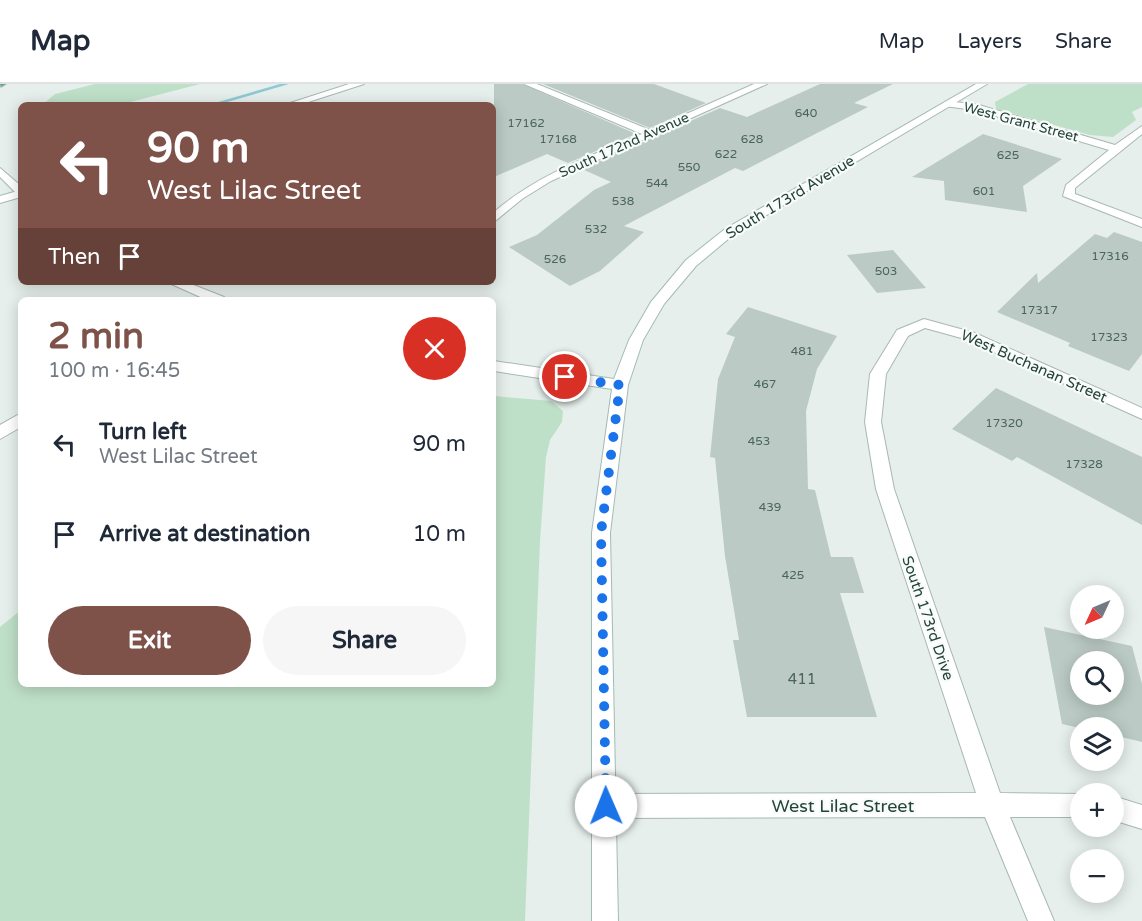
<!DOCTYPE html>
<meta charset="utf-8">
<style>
body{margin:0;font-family:"Varela Round",sans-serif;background:#f6f6f7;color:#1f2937;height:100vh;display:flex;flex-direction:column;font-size:22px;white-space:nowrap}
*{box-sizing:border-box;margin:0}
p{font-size:20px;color:#747a83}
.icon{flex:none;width:33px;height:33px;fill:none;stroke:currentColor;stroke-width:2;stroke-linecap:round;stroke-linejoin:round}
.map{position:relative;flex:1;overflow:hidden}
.drawer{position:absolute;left:18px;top:213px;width:478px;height:390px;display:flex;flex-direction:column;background:#fff;border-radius:9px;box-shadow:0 3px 15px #0003}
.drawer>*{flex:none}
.banner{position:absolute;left:18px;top:18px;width:478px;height:183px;border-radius:9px;box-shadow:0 3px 15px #0003;background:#7f5249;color:#fff;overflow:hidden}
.needle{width:39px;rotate:226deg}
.tools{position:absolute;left:1070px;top:501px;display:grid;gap:12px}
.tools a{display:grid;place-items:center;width:54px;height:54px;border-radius:50%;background:#fff;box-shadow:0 3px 15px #0003;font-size:30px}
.pin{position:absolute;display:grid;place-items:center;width:51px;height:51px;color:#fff;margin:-26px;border:3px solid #fff;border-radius:50%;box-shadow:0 2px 6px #0007}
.me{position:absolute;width:66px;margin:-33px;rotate:359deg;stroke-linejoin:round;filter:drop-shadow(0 0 4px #0008)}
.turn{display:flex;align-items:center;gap:21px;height:126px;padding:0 30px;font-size:27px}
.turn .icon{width:78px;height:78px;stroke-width:2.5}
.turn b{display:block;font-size:42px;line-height:51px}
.then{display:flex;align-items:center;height:57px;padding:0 30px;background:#0003;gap:12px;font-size:22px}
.round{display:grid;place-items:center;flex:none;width:63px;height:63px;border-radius:32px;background:#f6f6f7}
.headline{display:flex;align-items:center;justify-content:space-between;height:102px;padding:0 30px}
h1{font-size:36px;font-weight:800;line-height:45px;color:#7f5249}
.action{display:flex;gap:12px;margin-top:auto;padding:12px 30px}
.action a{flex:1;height:69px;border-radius:36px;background:#7f5249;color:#fff;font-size:24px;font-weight:800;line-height:69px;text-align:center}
.action a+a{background:#f6f6f7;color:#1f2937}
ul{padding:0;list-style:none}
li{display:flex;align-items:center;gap:18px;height:90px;padding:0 30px}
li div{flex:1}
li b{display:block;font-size:22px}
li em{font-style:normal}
header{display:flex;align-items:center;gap:36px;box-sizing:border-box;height:84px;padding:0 30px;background:#fff;border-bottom:2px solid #e0e1e3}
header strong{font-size:28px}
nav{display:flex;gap:33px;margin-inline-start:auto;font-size:21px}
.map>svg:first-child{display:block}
</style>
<header>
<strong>Map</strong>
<nav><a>Map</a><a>Layers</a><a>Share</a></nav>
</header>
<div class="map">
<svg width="1142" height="837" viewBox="0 0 1142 837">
<rect width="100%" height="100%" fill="#e6efeb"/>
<path fill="#bfe0c8" d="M95,0H200L119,21H42L55,10Z
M1028,0H1142V23L1132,28L1136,36L1113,53L1090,51L996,25L995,18Z
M494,312L551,317L563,327L562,338L550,356L546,373L540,457L525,837H0V543L21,526V600H494Z"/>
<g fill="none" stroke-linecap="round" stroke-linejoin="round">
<path fill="#8ec9d4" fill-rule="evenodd" d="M280,0H289L217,21H208Z"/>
</g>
<path fill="#bbcac4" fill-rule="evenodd" d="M494,0H522L636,50L568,79L547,70L494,93Z
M543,0H654L706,19L650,44Z
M820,0H893L854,19L868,23L743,87L735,84L624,142L644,148L600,187L570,202L509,163L537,151L594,106L611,98L582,85L720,24L747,33Z
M983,50L1062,75L1023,102L1027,128L945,116L944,97L912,93Z
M1114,148L1142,158V270L1129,287L1068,262L1070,259L997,228L1037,189L1038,199L1095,150L1107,154Z
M893,166L926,204L877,209L847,171Z
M748,223L837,252L817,285L806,327L808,405L815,406L831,473H853L864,509H840L877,633H747L733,556H739L725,472L715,374L710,373L718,295L735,253L726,250Z
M996,304L1142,373V441L1017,373L1012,377L952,345Z
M1044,543L1132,562L1142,600V658L1113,651V644H1080L1062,640ZM1080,578H1113V610H1080Z"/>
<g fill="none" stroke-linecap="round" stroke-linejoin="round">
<g stroke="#a8b8b2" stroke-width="2">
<path id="lane" d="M21,106V113L0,119V112Z"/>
</g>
<g stroke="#a8b8b2" stroke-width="2">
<path id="street" d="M349,0H364L299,21H284Z
M524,0H537L650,46L754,0H767L551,97L522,115L494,138V128C537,91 590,72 642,50Z
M947,17L979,21L1115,61L1142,42V50L1075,104V110L1142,135V143L1063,112L1066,101L1109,66L975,26L944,22L942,20Z
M924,235L975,249L1142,324V335L965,255L925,244L908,252L886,290L881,338L894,405L1000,709L1082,710H1080V733H1010L1054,837H1028L985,733L606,734L597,731L594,722L597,713L606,710L976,709L876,405L865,338L870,290L897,246Z
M21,329V343L0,355V341Z
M1113,712L1142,721V745L1113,736Z"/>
</g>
<g stroke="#a4bbb3" stroke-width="2">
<path id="secondary" d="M976,0H987L733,151L696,182L664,220L643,256L628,301L610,449L618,837H592V449L612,305L494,287V277L614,295L629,256L651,218L686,176L725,145Z
M0,84L21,102V111L17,110L0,93Z
M167,198H186L224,213L226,216H207Z"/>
</g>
<g stroke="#c2cac8" stroke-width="2">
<path id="primary" d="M0,0H6L1,3Z"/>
</g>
<use href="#lane" fill="#fff" fill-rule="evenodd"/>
<use href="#street" fill="#fff" fill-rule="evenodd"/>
<use href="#secondary" fill="#fff" fill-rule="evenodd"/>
<use href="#primary" fill="#6aa596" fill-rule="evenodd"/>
</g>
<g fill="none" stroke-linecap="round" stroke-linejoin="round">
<path stroke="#1a73e8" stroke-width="10" stroke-dasharray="0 18" d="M565,293L620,301L601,449L606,722"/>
</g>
<g text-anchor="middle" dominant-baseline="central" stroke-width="4.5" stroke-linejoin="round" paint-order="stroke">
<g font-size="12" fill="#4a645c">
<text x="806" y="29">640</text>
<text x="526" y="39">17162</text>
<text x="558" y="55">17168</text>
<text x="752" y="55">628</text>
<text x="726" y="70">622</text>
<text x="1008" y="71">625</text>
<text x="689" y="83">550</text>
<text x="657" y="99">544</text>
<text x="984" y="107">601</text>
<text x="623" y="117">538</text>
<text x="596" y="145">532</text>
<text x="1110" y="172">17316</text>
<text x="555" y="175">526</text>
<text x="886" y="187">503</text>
<text x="1039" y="226">17317</text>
<text x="1109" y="253">17323</text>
<text x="802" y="267">481</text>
<text x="765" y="300">467</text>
<text x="1004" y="339">17320</text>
<text x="759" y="357">453</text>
<text x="1084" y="380">17328</text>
<text x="770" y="423">439</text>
<text x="793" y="491">425</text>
</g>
<g font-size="14" fill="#24423a" stroke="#f7fbf9">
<text transform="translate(1021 38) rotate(15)">West Grant Street</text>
<text transform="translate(624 61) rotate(-24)">South 172nd Avenue</text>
</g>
<g font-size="15" fill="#24423a" stroke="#f7fbf9">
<text transform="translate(790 113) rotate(-31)">South 173rd Avenue</text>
<text transform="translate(1034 282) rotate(24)">West Buchanan Street</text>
<text transform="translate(928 534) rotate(71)">South 173rd Drive</text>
</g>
<g font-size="15" fill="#4a645c">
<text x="802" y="595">411</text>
</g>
<g font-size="18" fill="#24423a" stroke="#f7fbf9">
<text x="843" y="722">West Lilac Street</text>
</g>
</g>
</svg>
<div class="tools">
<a><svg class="needle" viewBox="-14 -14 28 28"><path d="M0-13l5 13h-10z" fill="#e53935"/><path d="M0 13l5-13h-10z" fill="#747a83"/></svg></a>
<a><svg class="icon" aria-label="search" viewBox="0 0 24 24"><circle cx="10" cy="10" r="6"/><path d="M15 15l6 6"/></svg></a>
<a><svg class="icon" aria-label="layers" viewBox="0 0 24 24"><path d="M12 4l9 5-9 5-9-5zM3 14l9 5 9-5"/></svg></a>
<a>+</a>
<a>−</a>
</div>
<div class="pin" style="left:565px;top:293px;background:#d93025"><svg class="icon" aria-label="arrive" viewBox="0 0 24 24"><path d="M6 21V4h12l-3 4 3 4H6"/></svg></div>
<svg class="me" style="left:606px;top:722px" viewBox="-20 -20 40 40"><circle r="19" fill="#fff"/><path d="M0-13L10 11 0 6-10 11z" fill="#1a73e8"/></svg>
<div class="banner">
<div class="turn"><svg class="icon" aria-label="left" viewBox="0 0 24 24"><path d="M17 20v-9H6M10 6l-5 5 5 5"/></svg><div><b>90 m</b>West Lilac Street</div></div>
<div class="then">Then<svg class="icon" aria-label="arrive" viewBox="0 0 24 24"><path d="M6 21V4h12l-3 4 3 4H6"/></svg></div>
</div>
<section class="drawer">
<div class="headline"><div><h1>2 min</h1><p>100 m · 16:45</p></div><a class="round" style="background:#d93025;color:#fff"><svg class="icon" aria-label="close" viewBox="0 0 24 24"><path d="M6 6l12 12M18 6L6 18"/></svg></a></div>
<ul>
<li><svg class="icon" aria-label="left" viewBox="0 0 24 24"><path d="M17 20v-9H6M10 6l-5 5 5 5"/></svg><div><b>Turn left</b><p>West Lilac Street</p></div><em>90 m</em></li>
<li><svg class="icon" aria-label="arrive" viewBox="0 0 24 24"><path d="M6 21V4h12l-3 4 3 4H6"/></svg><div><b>Arrive at destination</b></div><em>10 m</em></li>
</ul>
<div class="action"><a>Exit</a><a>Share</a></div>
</section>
</div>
